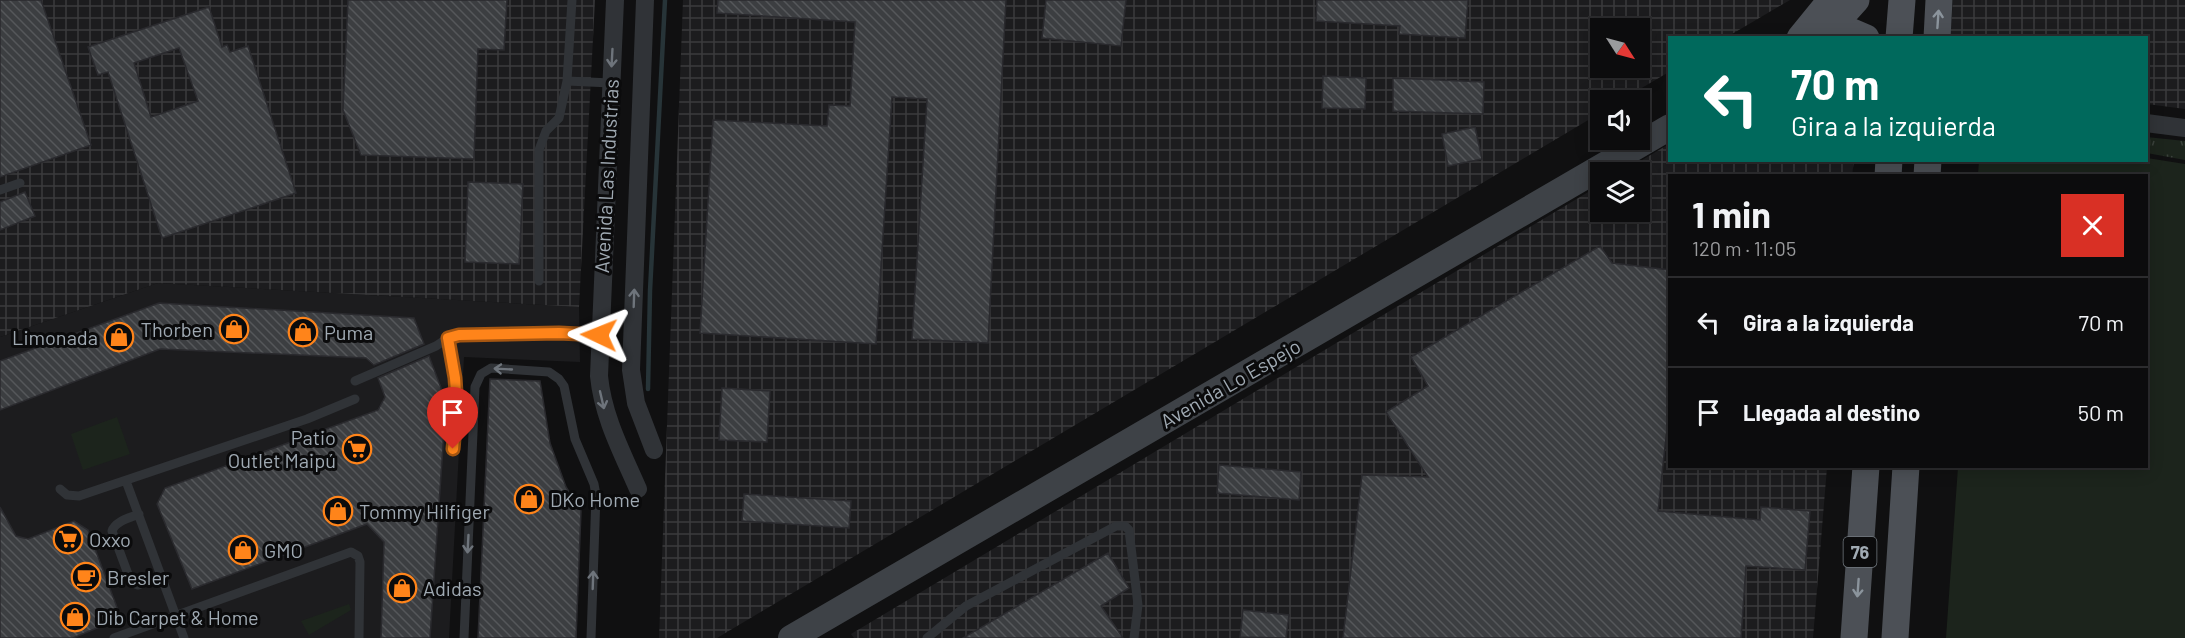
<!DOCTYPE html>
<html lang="es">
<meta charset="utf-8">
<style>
body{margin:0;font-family:Barlow,sans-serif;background:#1a1a1b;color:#f1f3f6;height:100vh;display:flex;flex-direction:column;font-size:22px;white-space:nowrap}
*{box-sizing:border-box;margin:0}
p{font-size:20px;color:#9a9b9d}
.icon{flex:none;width:33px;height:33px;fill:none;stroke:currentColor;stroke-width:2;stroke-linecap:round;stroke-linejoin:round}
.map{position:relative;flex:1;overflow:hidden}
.drawer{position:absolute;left:1668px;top:174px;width:480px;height:294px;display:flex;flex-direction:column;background:#0c0c0d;border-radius:0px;box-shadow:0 3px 15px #0003,0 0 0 2px #2c2c2e}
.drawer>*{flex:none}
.hud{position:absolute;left:1668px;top:36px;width:480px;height:126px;border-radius:0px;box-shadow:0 3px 15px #0003,0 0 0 2px #2c2c2e;background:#00695c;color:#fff;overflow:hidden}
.needle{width:39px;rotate:126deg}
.fabs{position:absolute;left:1590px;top:18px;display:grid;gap:12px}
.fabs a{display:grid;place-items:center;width:60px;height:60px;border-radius:0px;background:#0c0c0d;box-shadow:0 3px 15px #0003,0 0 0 2px #2c2c2e;font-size:30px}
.pin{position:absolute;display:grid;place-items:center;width:51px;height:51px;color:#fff;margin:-62px -26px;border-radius:50% 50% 50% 0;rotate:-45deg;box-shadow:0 0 6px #0007}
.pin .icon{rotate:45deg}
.me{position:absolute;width:66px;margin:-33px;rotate:272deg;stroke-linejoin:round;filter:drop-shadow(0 0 4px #0008)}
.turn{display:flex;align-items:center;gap:21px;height:126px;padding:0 24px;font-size:27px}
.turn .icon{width:78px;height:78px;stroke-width:2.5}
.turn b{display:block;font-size:42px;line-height:51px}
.round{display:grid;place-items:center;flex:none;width:63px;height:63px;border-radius:0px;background:#1a1a1b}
.head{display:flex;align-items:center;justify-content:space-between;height:102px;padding:0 24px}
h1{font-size:36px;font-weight:700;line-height:45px}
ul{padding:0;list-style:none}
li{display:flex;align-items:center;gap:18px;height:90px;padding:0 24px;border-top:2px solid #2c2c2e}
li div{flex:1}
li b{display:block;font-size:22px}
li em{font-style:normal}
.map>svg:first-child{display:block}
</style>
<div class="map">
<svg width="2185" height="638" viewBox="0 0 2185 638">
<defs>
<pattern id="industrial-grid" width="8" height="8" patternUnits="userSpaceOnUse" patternTransform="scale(1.5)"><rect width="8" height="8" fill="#1c1c1e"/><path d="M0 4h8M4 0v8" fill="none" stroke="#3a3a3c"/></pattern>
<pattern id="park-tufts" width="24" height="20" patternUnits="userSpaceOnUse" patternTransform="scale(1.5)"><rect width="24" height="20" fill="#1c241c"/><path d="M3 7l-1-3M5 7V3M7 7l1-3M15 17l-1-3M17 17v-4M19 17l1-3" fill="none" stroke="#3a413b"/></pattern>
<pattern id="building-back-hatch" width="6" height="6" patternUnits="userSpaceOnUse" patternTransform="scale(1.5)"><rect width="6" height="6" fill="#3c3e41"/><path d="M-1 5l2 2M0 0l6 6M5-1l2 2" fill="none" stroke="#55575a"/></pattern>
</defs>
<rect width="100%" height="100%" fill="#101011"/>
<path fill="#1c1c1e" d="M158,283L579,307L580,362L464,357L449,638H0V337Z"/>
<path fill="url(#industrial-grid)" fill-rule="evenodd" d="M0,0H595L579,307L158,283L0,337Z
M683,0H1790L1727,37L1670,38L1669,72L1621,100H1600V113L717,638H659ZM1600,28H1640V68H1600Z
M1953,0H2185V109L2147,104L2146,38H1950Z
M1669,144L1670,160L1854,161L1852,175L1670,176V466L1827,467L1813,638H854L851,634L1600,185V212H1640V172H1622Z"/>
<path fill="#1c241c" d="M2147,158L2185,164V638H1946L1958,467L2146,466V176L1978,175L1979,161L2146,160Z
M117,417L130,454L83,470L71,434Z
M349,604L351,610L309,635L301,621Z"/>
<path fill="url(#park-tufts)" d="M2146,137L2185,141V160L2147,153Z"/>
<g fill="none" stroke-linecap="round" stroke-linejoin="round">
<path stroke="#273438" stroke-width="4.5" d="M648,389L650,291L665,0"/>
</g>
<path fill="url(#building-back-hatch)" stroke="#2a2a2e" stroke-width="1.5" fill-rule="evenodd" d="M0,0H41L91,145L0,177Z
M348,0H507L504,50L478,49L474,159L361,155L343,110Z
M718,0H1006L988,343L912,339L927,99L892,97L876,344L700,333L713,120L827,126L829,105L850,106L855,22L717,13Z
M1046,0H1126L1121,46L1042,38Z
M1317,0H1468L1465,38L1399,34L1400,26L1316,21Z
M209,7L222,47L227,45L230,52L248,46L296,193L162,238L108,72L98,75L88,47ZM179,48L198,101L151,117L134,63Z
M1323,76L1366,78L1365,109L1322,108Z
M1393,78L1484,82L1483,114L1393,111Z
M1475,127L1482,159L1448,166L1442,134Z
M468,182L523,184L519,264L465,262Z
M25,192L35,216L0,230V202Z
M1600,246L1612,263L1670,270V401L1658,511L1760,520L1761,507L1810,511L1805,570L1746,566L1741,638H1343L1362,475L1428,477L1386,412L1428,386L1411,357Z
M159,303L414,318L424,344L374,365L366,358L160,349L0,410V361Z
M429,356L446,401L430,638H381L384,542L367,524L192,589L157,504L165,488L378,410L385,397L378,378Z
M490,379L540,381L550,443L566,487L581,511L576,638H478Z
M722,388L770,391L767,442L719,440Z
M1219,465L1301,472L1299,500L1217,493Z
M744,494L851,501L849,528L742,521Z
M0,507L16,536L28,539L74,521L88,530L121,618L73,638H0Z
M1108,553L1129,588L1101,606L1123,638H963Z
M1243,610L1289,615L1286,638L1240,637Z"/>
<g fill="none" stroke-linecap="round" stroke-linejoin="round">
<path stroke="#303337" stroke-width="9" d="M567,81L611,83
M0,190L20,183
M539,281V150L546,131L559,118L567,81L572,0
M448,338L455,378L457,407L453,449
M355,381L436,346L448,338L460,335L559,333L599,335
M126,481L184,638
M60,489L67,495L79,496L307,419L355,399
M139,514C130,518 115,521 112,531L131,582L138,585L161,575
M114,638L351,552L358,556L360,562L359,638
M464,638L475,387L481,374L491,368L549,372L559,379L564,386L575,439L594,484L596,495L591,638
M927,638L966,606L1116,526H1125L1129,530L1138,605L1134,638"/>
<path stroke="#303337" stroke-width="18" d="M615,0L599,376C603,417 622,452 638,489
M645,0L631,370L636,403L654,450
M2146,123L2185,128"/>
<path stroke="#3e4247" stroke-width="26" d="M791,638L1670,127"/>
<path stroke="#4c5056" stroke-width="27" d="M1829,30L1856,0
M1829,30L1852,32L1866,38
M1800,38L1831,0
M1899,38L1902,0
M1937,38L1939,0
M1888,176L1889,160
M1927,176L1928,160
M1854,638L1866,466
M1895,638L1906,466"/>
</g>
<defs><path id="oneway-shaft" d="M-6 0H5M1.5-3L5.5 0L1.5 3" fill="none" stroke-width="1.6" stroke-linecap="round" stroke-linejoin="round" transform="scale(1.5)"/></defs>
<g stroke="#8b949c">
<use href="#oneway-shaft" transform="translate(1938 19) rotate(-86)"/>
<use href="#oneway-shaft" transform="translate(1858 588) rotate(94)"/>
</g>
<g stroke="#6e747b">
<use href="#oneway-shaft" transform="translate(612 58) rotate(93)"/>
<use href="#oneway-shaft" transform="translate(634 298) rotate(-88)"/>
<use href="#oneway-shaft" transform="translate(503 369) rotate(-177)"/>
<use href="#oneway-shaft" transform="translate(602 400) rotate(77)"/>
<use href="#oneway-shaft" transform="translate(468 544) rotate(93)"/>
<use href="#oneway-shaft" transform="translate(593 580) rotate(-88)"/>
</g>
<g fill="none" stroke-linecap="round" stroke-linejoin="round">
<g stroke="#a65611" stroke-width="15">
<path id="route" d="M453,449L457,407L455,378L448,338L459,335L559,333L599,335"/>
</g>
<use href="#route" stroke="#ff841a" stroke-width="10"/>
</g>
<defs>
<g id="shop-ring" transform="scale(1.5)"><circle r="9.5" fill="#0b0b0c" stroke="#ff841a" stroke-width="1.5"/><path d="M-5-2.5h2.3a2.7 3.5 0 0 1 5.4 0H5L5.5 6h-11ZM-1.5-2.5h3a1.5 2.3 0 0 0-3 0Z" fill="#ff841a"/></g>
<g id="supermarket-ring" transform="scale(1.5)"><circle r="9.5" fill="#0b0b0c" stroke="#ff841a" stroke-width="1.5"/><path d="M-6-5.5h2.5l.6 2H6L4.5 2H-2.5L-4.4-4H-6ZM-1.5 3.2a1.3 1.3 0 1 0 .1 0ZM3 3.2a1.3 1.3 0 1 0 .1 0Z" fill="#ff841a"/></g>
<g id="cafe-ring" transform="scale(1.5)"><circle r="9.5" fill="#0b0b0c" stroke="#ff841a" stroke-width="1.5"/><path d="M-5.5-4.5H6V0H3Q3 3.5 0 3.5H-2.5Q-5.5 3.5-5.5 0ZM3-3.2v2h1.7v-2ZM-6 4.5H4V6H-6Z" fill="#ff841a"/></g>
</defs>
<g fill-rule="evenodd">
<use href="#shop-ring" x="234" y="329"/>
<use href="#shop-ring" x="303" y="332"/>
<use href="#shop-ring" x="119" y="337"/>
<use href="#supermarket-ring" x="357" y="449"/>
<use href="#shop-ring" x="529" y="499"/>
<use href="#shop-ring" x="338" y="511"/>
<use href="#supermarket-ring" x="68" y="539"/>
<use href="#shop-ring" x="243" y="550"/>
<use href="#cafe-ring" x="86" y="577"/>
<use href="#shop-ring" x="402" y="588"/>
<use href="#shop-ring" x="75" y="617"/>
</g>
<g text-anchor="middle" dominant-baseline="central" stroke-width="6" stroke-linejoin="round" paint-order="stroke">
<rect fill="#0b0b0c" stroke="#737a81" stroke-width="1.5" x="1843.5" y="537" width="33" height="30" rx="4.5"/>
<g font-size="18" font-weight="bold" fill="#a0aab3">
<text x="1860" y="552">76</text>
</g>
<g font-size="20" fill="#a0aab3" stroke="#0b0b0c">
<text transform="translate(606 176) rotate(-87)">Avenida Las Industrias</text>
<text transform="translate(1230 383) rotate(-30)">Avenida Lo Espejo</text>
</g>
<g font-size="20" fill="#a0aab3" stroke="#0b0b0c" text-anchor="start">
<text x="213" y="329" text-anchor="end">Thorben</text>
<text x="324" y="332">Puma</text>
<text x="98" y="337" text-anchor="end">Limonada</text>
<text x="336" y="437" text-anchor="end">Patio<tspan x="336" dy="23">Outlet Maipú</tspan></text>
<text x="550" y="499">DKo Home</text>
<text x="359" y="511">Tommy Hilfiger</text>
<text x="89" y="539">Oxxo</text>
<text x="264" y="550">GMO</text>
<text x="107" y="577">Bresler</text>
<text x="423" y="588">Adidas</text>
<text x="96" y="617">Dib Carpet &amp; Home</text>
</g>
</g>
</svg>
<div class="fabs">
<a><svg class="needle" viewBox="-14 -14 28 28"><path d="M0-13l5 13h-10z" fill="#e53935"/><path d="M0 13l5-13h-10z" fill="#9a9b9d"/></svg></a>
<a><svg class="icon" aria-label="sound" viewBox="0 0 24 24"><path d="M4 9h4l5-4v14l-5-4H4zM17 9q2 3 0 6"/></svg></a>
<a><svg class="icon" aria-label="layers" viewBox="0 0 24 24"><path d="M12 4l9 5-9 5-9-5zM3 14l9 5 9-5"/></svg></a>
</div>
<div class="pin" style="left:453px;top:449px;background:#d93025"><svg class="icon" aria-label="arrive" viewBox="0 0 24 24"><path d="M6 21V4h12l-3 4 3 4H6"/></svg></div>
<svg class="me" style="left:599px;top:335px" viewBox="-20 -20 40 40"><path d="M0-17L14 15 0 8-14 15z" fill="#ff841a" stroke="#fff" stroke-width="4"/></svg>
<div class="hud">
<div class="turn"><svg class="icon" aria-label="left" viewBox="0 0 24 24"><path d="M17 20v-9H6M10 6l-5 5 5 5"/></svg><div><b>70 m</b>Gira a la izquierda</div></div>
</div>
<section class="drawer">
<div class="head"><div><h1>1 min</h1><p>120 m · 11:05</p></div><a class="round" style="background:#d93025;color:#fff"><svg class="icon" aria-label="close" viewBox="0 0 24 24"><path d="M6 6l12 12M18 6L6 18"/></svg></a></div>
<ul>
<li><svg class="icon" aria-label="left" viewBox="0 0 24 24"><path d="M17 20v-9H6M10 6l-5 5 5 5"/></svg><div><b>Gira a la izquierda</b></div><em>70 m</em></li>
<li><svg class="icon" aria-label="arrive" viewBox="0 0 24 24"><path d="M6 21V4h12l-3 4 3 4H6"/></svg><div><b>Llegada al destino</b></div><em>50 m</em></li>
</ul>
</section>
</div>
